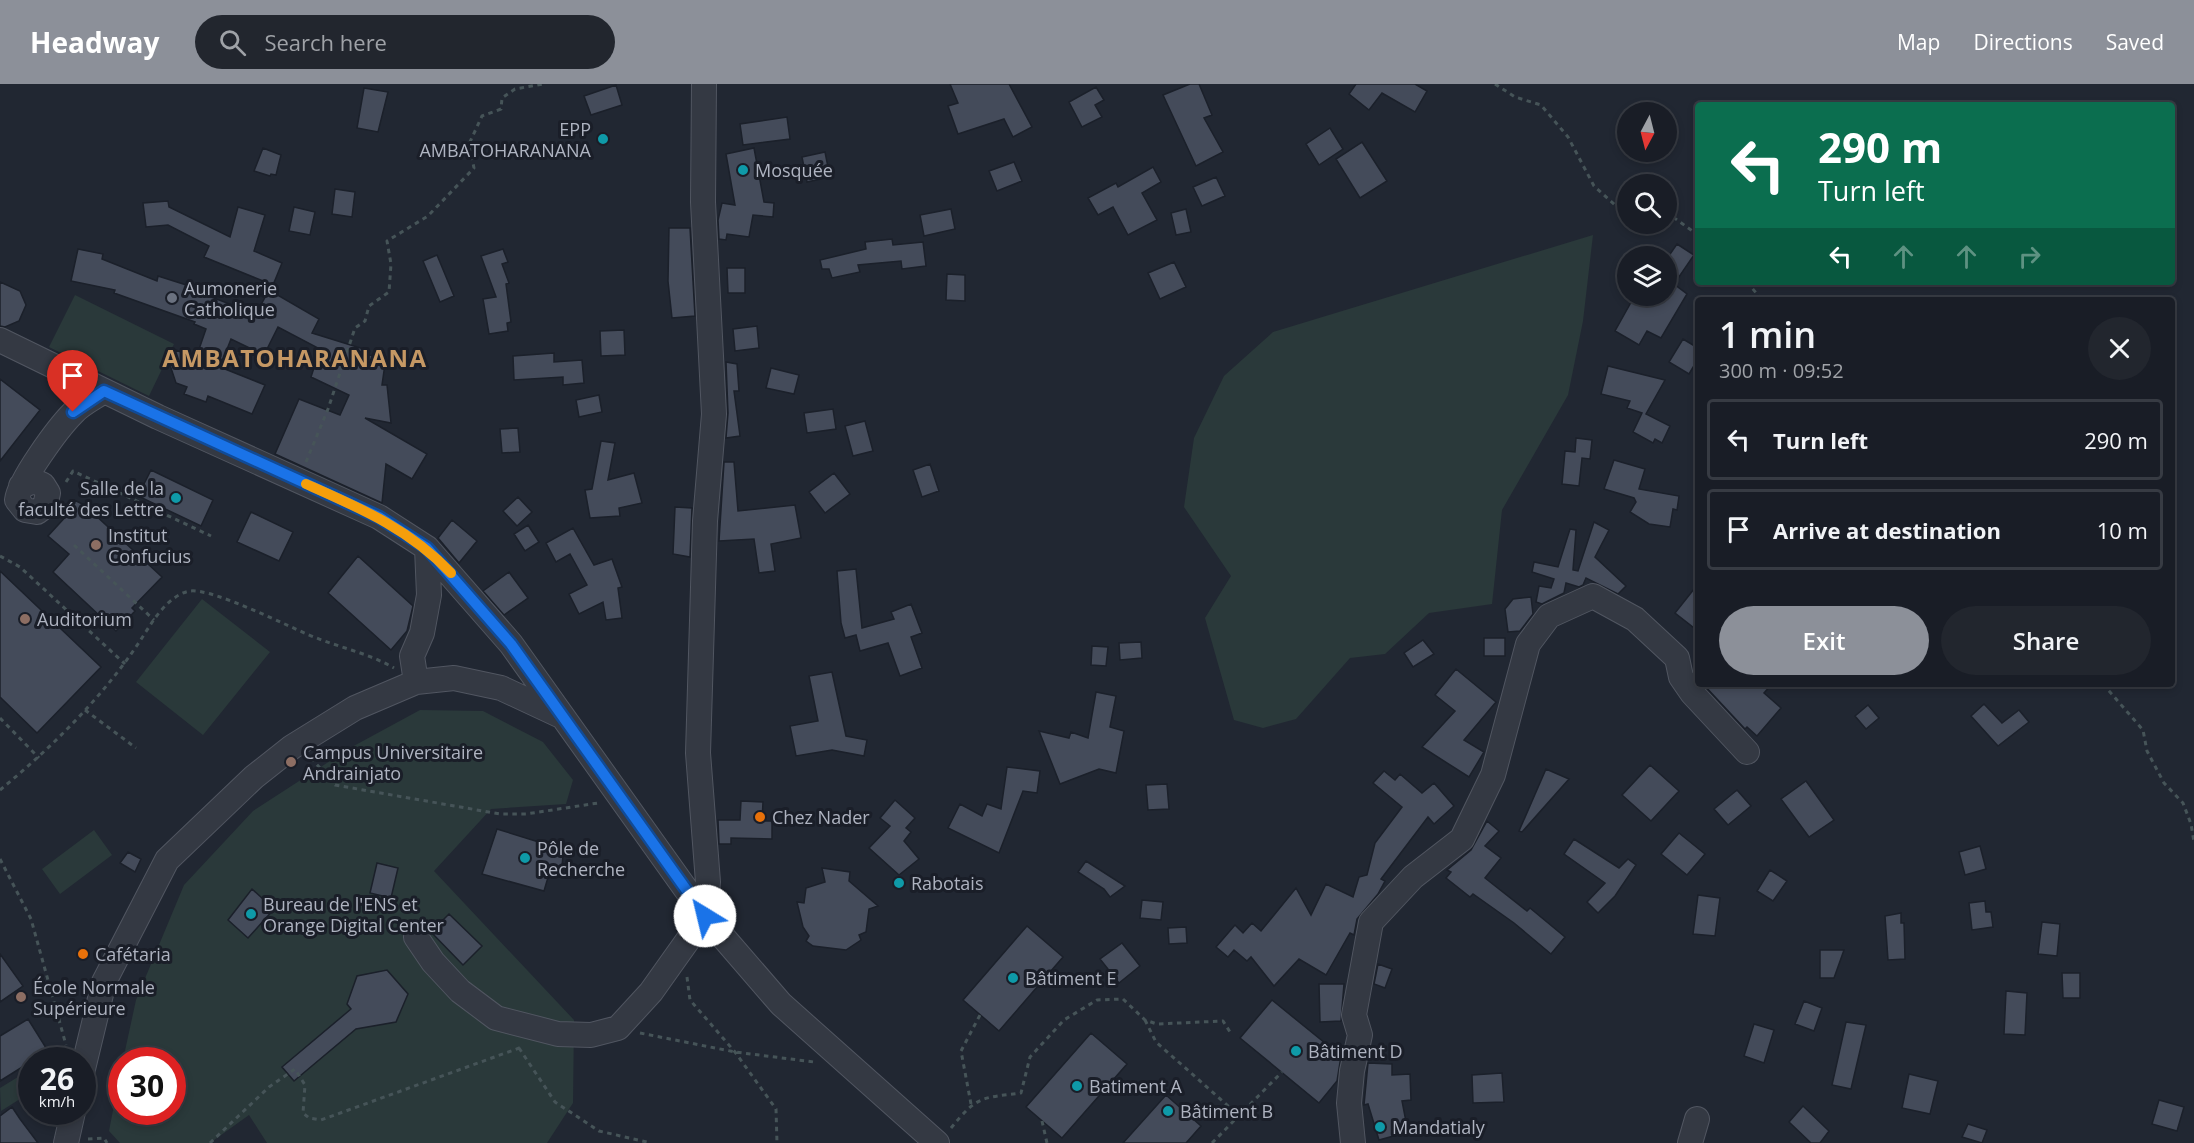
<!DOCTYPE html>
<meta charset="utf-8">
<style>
body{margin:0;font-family:"Open Sans",sans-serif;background:#22262e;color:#f1f3f6;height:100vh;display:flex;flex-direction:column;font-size:22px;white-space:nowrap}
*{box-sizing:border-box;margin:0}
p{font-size:20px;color:#9fa2a7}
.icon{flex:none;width:33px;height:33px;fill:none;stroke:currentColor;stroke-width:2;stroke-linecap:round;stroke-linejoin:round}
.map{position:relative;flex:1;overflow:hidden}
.details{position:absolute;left:1695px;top:213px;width:480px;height:390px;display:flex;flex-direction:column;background:#191d26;border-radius:6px;box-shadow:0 3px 9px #0003,0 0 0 2px #373b43}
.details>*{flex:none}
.guide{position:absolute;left:1695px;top:18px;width:480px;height:183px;border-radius:6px;box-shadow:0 3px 9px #0003,0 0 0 2px #373b43;background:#0b6e4f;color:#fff;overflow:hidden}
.needle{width:39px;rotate:187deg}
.fabs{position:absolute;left:1617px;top:18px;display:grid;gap:12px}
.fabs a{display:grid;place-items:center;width:60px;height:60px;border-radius:50%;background:#191d26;box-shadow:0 3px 9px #0003,0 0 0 2px #373b43;font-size:30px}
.speed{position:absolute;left:18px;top:963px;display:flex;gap:12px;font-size:30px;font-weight:700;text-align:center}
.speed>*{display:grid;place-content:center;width:78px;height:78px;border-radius:50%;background:#191d26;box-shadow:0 3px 9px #0003,0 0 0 2px #373b43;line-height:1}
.speed small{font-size:15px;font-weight:400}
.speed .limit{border:9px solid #d22;background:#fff;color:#111}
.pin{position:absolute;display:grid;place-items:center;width:51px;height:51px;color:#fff;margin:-62px -26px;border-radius:50% 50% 50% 0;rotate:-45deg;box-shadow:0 0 6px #0007}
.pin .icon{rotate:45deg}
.me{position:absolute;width:66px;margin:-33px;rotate:324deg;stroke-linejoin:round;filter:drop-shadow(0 0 4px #0008)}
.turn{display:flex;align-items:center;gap:21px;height:126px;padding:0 24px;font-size:27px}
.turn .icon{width:78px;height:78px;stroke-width:2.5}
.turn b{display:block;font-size:42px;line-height:51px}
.lanes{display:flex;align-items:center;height:57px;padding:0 24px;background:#0003;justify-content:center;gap:30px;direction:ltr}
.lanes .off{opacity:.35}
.round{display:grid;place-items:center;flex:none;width:63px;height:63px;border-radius:32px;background:#22262e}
.head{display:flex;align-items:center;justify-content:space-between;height:102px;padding:0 24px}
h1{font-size:36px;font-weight:600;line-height:45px}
.primary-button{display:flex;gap:12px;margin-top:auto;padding:12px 24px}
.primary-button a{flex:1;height:69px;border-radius:36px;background:#8c9099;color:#fff;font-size:24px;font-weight:600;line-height:69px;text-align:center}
.primary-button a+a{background:#22262e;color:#f1f3f6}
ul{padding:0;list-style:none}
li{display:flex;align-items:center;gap:18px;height:81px;margin:0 12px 9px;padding:0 12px;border:3px solid #373b43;border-radius:6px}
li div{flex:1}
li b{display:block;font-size:22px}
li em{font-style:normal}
header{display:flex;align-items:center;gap:36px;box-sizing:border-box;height:84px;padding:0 30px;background:#8c9099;color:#fff}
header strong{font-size:28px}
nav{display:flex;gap:33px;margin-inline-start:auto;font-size:21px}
.search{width:420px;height:54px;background:#22262e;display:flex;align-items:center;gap:15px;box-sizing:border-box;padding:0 21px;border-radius:33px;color:#9fa2a7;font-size:22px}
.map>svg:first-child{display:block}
</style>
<header>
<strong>Headway</strong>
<div class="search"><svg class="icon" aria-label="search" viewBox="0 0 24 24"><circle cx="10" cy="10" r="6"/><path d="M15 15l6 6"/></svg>Search here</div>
<nav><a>Map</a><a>Directions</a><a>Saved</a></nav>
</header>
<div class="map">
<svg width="2194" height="1059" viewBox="0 0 2194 1059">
<rect width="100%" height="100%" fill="#212732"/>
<path fill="#2a393a" d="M1593,151L1583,237L1568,311L1502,426L1492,520L1429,529L1385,570L1350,574L1296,635L1263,644L1234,636L1205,534L1231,492L1184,423L1194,354L1224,292L1273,248Z
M75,211L174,260L149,312L49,263Z
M202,515L270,568L203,651L136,598Z
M420,626L483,627L543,658L573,696L566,720L491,725L434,787L574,936L573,1019L547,1059H267L249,1031L210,1059H120L109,1047L121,985L122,1028H172V976H123L136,916L184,801L253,727L350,664Z
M94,746L112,771L60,810L42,785Z
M31,985V1008L1,1027L0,1004Z"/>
<path fill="#444b5a" stroke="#1b202a" stroke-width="1.5" d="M950,0H1009L1032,43L1013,53L1004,35L958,50L948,22L958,19Z
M1190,0H1199L1212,31L1204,34L1223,68L1196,82L1163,11Z
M1356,0H1415L1427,7L1415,28L1382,9L1369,26L1349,10Z
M616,1L622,21L591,31L584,12Z
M1096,3L1104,16L1095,21L1102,33L1082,43L1069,18Z
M364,4L388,8L378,48L357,44Z
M787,33L790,55L743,61L740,40Z
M1330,44L1343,65L1319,81L1306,60Z
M1362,58L1387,97L1360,114L1336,75Z
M263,64L281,71L276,91L271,90L270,92L254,87Z
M754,64L764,118L774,119L773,133L753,131L749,153L727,150L726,156L719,155L718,136L722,119L735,121L726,70Z
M825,68L830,93L807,98L802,73Z
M1014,78L1022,97L997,107L989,87Z
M1153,83L1161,98L1142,109L1157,136L1128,151L1113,123L1098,131L1088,114L1116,99L1118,103Z
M1216,93L1225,112L1202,122L1193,103Z
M335,105L355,108L352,133L332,130Z
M168,117L169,123L230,153L238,123L265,131L254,167L282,179L273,201L204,173L209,162L168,141L146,143L143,119Z
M294,123L315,128L310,151L289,147Z
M951,125L955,145L924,152L920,131Z
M1186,125L1191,148L1176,151L1171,129Z
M669,144H690L695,232L672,234L668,197Z
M892,155L893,161L923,158L926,182L902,185L901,177L858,181L860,188L832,194L829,185H822L820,176L866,165L865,158Z
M1677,160L1694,171L1674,200L1687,210L1661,254L1647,247L1639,261L1615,247L1634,213L1647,221L1654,212H1666V176Z
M78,165L103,170L102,175L157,197L158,192L199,205L198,208L256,230L269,206L319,235L312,249L370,267L369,271L386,273L382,301H387L391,339L365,334L427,370L412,395L386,380L382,419L275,370L299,315L340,331L349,311L311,293L320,265L278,243L264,271L231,255L220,283L265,301L252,330L208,312L206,318L184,310L187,303L176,299L170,281L176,266L196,274L206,245L194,240L195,238L114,209L115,206L71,197Z
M503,165L508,178L502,180L509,199L506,200L511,238L507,239L508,247L489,250L483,215L496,213L481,172Z
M437,171L454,212L440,218L423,177Z
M1174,178L1186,203L1160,215L1148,189Z
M727,184H745V209H728Z
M947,190L965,191V217L946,216Z
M0,198L20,207L26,221L19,237L5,243L0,242Z
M757,242L759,264L735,267L733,245Z
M624,246L625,271L601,272L600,247Z
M1683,255L1698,264V275L1689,290L1669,278Z
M554,269V278L582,276L584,299L563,301V293L514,296L513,272Z
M726,278L737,280L739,307H734L740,352L726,354L728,329Z
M1608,282L1665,296L1646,330L1670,342L1662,359L1655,355L1653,359L1633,348L1642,329L1627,324L1630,317L1601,310Z
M771,284L799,291L794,310L766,304Z
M0,295L40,326L0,377Z
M599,311L602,328L579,333L576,316Z
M833,325L836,345L807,349L804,329Z
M865,337L873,367L853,372L845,342Z
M518,344L520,368L502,369L500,345Z
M1576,354L1592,356L1590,375L1582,374L1579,402L1562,400L1565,367L1575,368Z
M601,357L615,359L608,396L634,389L642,419L619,424L620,432L590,434L585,406L592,405Z
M1614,376L1645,385L1639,405L1679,412L1677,426L1673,425L1670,443L1649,440L1630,428L1636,418L1634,414L1604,405Z
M724,378H734L738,427L795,421L801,454L771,460L775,487L759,489L754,455L719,457Z
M930,380L939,407L922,413L913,386Z
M151,386L213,416L201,442L138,412Z
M834,389L850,410L825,429L809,408Z
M518,413L532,428L517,442L503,427Z
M74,416L93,425L92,428L162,493L132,524L135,527L116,547L53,488L69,470L48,452L68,430Z
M675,423L692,424L690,473L673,470Z
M251,428L293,448L279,477L237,458Z
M452,436L477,457L459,479L438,454Z
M1594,438L1609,446L1595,473L1626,502L1618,510L1586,494L1583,501L1579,503L1566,499L1564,509L1542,520L1536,518L1539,502L1551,504L1554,495L1532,488L1534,478L1558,483L1570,445L1576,446L1573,486L1578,487Z
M528,441L539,458L525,467L514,450Z
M573,444L594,481L612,475L622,503L618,504L622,534L606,536L603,518L579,530L569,510L587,501L570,470L556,478L546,459Z
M358,472L413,522L407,547L391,566L328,509Z
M856,485L862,544L894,535L891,528L911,520L922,549L911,553L922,584L900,592L888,559L860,567L856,551L845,554L841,539L837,487Z
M0,487L101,583L37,649L0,613Z
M509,488L528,514L504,531L483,507Z
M1698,500V547L1675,529Z
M1531,513L1533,530L1520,547L1508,548L1505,525L1513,515Z
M1484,554H1505V572H1484Z
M1423,556L1434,570L1413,583L1404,569Z
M1141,558L1142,574L1120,576L1119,559Z
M1092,562L1108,563L1106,582L1091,581Z
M1456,585L1496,618L1464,656L1484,668L1469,693L1422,663L1455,627L1435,611Z
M832,588L846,652L867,656L864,672L832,666L796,672L790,642L818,637L809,592Z
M1703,600H1772L1764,609L1781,624L1757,652L1747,643L1745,645Z
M1096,608L1116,612L1110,643L1124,647L1116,689L1099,685L1060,700L1039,647L1069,654L1071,648L1088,654Z
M1984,620L2002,639L2019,626L2029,638L1998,662L1971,632Z
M1868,621L1879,634L1866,645L1855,632Z
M1650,681L1679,707L1651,737L1622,711Z
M1007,683L1040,687L1037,709L1023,707L999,769L948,744L960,720L982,732L987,720L1001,725Z
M1546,685L1569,695L1522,748L1519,747Z
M1384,687L1395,696L1400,690L1422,709L1434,699L1454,722L1434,740L1428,733L1381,795L1385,797L1378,810L1357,835L1354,851L1350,849L1326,891L1299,875L1274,902L1251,873L1247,877L1234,866L1228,873L1216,863L1235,841L1243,849L1252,839L1261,847L1296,804L1311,831L1326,800L1353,813L1359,793L1367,791L1375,759L1402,723L1373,699Z
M1806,697L1834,736L1809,753L1781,715Z
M1167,700L1169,725L1148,726L1146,701Z
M1737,706L1751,722L1728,741L1714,725Z
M895,716L915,734L906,744L911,748L904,757L919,775L899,791L869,764L890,742L880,734Z
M741,717L763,718L762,737H772V755L731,754V760H719L718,736H740Z
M1487,737L1499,747L1485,762L1501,774L1485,794L1527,827L1530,824L1565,853L1551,870L1514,839L1473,810L1470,813L1446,794L1451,788L1447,786L1471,766Z
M497,745L558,764L563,772L562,782L549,790L544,807L482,790Z
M1679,749L1705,770L1687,791L1661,770Z
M1574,755L1619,784L1628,775L1636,781L1615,812L1598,829L1587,818L1605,799L1564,770Z
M1980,762L1986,785L1965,791L1959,768Z
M128,768L141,775L135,788L120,779Z
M1086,777L1125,802L1110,813L1104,805L1078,788Z
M377,779L398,784L391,814L370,809Z
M822,784L850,788L849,797L878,822L869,825L866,848L859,851L861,856L846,866L813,862L806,857L809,852L803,843L797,818L804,819L806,804L825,798Z
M1770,786L1787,797L1773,817L1757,807Z
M252,805L274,825L248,854L228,836Z
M1698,811L1720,814L1715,852L1693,850Z
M1142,816L1163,818L1161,836L1140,834Z
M1985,817L1986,828H1991L1993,843L1972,846L1969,819Z
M1901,829V839H1904L1905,875L1888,876L1885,832Z
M449,830L482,862L463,881L431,848Z
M2042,838L2060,840L2057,872L2038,870Z
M1027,842L1063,873L999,947L963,916Z
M1186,843L1187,859L1169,860L1168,844Z
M1122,859L1140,882L1119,899L1100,875Z
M1820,866H1844L1834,894H1820Z
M0,870L23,902L0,918Z
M1378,880L1392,885L1385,904L1374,900Z
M387,886L408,910L396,938L356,945L294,997L282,983L351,925L347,920L357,892Z
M2062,889H2080V914H2063Z
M1319,900H1344L1341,937L1320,938Z
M2006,907L2027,909L2025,951L2004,950Z
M1272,916L1341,972L1337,997L1319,1019L1240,954Z
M1804,917L1822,924L1814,947L1795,940Z
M28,935L48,967L0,997V952Z
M1846,938L1866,941L1851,1005L1832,1001Z
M1754,940L1774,946L1764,979L1744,972Z
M1091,949L1127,980L1062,1054L1026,1023Z
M1368,979L1392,980V991L1410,990L1411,1016L1402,1017L1408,1048L1379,1056L1368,1020L1364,1021Z
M1502,989L1504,1018L1473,1019L1472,991Z
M1909,990L1938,997L1930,1030L1902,1024Z
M1166,1011L1201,1042L1186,1059H1123Z
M2159,1016L2184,1023L2177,1047L2152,1040Z
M1803,1022L1829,1047L1820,1059H1811L1789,1038Z
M12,1023L20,1035L38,1059H0V1032Z
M1968,1040L1987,1046L1982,1059L1962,1053Z"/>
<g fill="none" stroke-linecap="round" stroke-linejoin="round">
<g stroke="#515661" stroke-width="26">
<path id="minor" d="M0,256L158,333L379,433L427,464L511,560L705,832L781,920L937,1059
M21,402L34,397L43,401L48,409L45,422L37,428L25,426L17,416C19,397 58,344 73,329C81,320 94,314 104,307
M416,598L412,572L422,549L429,511L427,464
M416,853L433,878L460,907L496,934L558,950L591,951L618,944L651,908L705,832L708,798L698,669L705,437L714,330L703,118L704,0
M82,989L104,898L167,776L254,693L292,663L355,624L416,598L454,594L501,604L559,631
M66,1059L73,1028
M1353,1059L1349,1019L1352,987L1360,951L1354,931L1371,838L1413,793L1462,755L1493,691L1528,560L1549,532L1593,512L1635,535L1677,574L1681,593L1692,609L1747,668
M1690,1059L1697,1035"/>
</g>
<path stroke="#465458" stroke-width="3" stroke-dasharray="4.5 4.5" stroke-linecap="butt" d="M1495,0L1515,13L1541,21L1568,53L1594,102L1615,121L1628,123
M1666,128L1698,151
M1747,198L1762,216
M306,378L328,325L355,244L365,237L369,222L389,208L391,180L387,157L428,132L474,84L469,60L482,32L501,25L502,14L515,5L543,0
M66,398L73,387L211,452
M74,461L154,536
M0,472L20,483L125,580
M2103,600L2143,646L2147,667L2164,699L2183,719L2191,740L2194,758
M85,626L136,664
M0,634L39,674
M311,674L335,701L500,730H526L598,719
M0,706C52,663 102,614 140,557C151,540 167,511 190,507C213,504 289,543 314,553C341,564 368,569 394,584
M0,775L31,835L66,961
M687,893L690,916L735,968L776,1025L777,1059
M1145,936L1156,958L1235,1028
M640,949L735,968L814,978
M519,964L555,1018L599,1047L651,1059
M971,1020L961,967L980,931
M1042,1037L1047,1059
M951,1044C977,1012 981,1014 1021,1009L1030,973L1064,936L1097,916L1123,915L1145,936L1157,940L1223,937L1232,951
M88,1055L104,1054L107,1059
M210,1059L269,1003L295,985L305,1001L303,1029L309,1034L321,1036L522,963
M1212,1059L1282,988"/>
<use href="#minor" stroke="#343943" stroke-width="24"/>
</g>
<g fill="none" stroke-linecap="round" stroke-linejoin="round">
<g stroke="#114b97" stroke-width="15">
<path id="route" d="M73,328L104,307L379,433L427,464L511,560L705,832"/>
</g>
<use href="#route" stroke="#1a73e8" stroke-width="10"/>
<path stroke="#f59e0b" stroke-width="10" d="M306,400C360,424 410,445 451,489"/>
</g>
<g fill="#0f9aa8" stroke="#1a1e28" stroke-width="2">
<circle cx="603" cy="55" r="6"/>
<circle cx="743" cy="86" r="6"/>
<circle cx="176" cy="414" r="6"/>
<circle cx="525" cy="774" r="6"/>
<circle cx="899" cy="799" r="6"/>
<circle cx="251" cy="830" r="6"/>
<circle cx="1013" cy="894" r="6"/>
<circle cx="1296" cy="967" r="6"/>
<circle cx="1077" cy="1002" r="6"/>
<circle cx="1168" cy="1027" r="6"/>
<circle cx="1380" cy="1043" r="6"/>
</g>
<circle fill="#6b7280" stroke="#1a1e28" stroke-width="2" cx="172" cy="214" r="6"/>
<g fill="#8d6e63" stroke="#1a1e28" stroke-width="2">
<circle cx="96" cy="461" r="6"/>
<circle cx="25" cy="535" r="6"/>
<circle cx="291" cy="678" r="6"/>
<circle cx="21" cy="913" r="6"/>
</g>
<g fill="#e8710a" stroke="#1a1e28" stroke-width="2">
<circle cx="760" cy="733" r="6"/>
<circle cx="83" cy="870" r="6"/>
</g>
<g text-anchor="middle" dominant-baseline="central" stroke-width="6" stroke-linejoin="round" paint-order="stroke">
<g font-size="18" fill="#aeb3c0" stroke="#1a1e28" text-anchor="start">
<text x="591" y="45" text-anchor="end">EPP<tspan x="591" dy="21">AMBATOHARANANA</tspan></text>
<text x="755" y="86">Mosquée</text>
<text x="184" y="204">Aumonerie<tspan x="184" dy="21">Catholique</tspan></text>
<text x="164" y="404" text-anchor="end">Salle de la<tspan x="164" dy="21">faculté des Lettre</tspan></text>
<text x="108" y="451">Institut<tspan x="108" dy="21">Confucius</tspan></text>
<text x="37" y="535">Auditorium</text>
<text x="303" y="668">Campus Universitaire<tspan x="303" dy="21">Andrainjato</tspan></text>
<text x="772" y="733">Chez Nader</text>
<text x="537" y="764">Pôle de<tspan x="537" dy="21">Recherche</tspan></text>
<text x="911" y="799">Rabotais</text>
<text x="263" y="820">Bureau de l'ENS et<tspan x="263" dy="21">Orange Digital Center</tspan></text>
<text x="95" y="870">Cafétaria</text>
<text x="1025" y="894">Bâtiment E</text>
<text x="33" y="903">École Normale<tspan x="33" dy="21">Supérieure</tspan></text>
<text x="1308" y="967">Bâtiment D</text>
<text x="1089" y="1002">Batiment A</text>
<text x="1180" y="1027">Bâtiment B</text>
<text x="1392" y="1043">Mandatialy</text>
</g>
<g font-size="24" font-weight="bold" letter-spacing="1.5" fill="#c59864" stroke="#1a1e28">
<text x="295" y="273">AMBATOHARANANA</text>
</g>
</g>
</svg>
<div class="fabs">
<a><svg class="needle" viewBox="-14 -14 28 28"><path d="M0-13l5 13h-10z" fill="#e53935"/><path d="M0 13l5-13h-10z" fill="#9fa2a7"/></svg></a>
<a><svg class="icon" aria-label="search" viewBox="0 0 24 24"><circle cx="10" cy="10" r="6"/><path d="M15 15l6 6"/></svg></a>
<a><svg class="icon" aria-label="layers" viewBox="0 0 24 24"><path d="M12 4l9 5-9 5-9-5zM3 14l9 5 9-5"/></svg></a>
</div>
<div class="speed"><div>26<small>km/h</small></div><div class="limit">30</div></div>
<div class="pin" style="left:73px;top:328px;background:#d93025"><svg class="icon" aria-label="arrive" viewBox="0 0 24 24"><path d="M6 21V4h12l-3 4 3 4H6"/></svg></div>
<svg class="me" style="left:705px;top:832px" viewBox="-20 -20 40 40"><circle r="19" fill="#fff"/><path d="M0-13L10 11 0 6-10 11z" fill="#1a73e8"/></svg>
<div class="guide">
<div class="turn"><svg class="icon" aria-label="left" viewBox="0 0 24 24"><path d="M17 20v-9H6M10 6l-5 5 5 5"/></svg><div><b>290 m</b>Turn left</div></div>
<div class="lanes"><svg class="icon" aria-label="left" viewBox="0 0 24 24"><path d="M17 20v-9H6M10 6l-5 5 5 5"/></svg><svg class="icon off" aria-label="ahead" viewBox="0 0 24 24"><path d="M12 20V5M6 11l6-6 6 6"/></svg><svg class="icon off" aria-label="ahead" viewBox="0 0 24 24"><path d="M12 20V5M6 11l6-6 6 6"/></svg><svg class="icon off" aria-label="right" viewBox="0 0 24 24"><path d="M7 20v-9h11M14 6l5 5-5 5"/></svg></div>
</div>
<section class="details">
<div class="head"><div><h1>1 min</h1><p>300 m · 09:52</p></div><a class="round"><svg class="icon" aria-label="close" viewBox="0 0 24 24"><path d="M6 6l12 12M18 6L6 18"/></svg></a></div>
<ul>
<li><svg class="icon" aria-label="left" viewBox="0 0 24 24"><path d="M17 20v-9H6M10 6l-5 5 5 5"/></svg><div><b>Turn left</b></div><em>290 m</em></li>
<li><svg class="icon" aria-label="arrive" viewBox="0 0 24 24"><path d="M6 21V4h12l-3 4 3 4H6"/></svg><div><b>Arrive at destination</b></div><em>10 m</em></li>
</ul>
<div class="primary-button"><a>Exit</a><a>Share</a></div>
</section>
</div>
